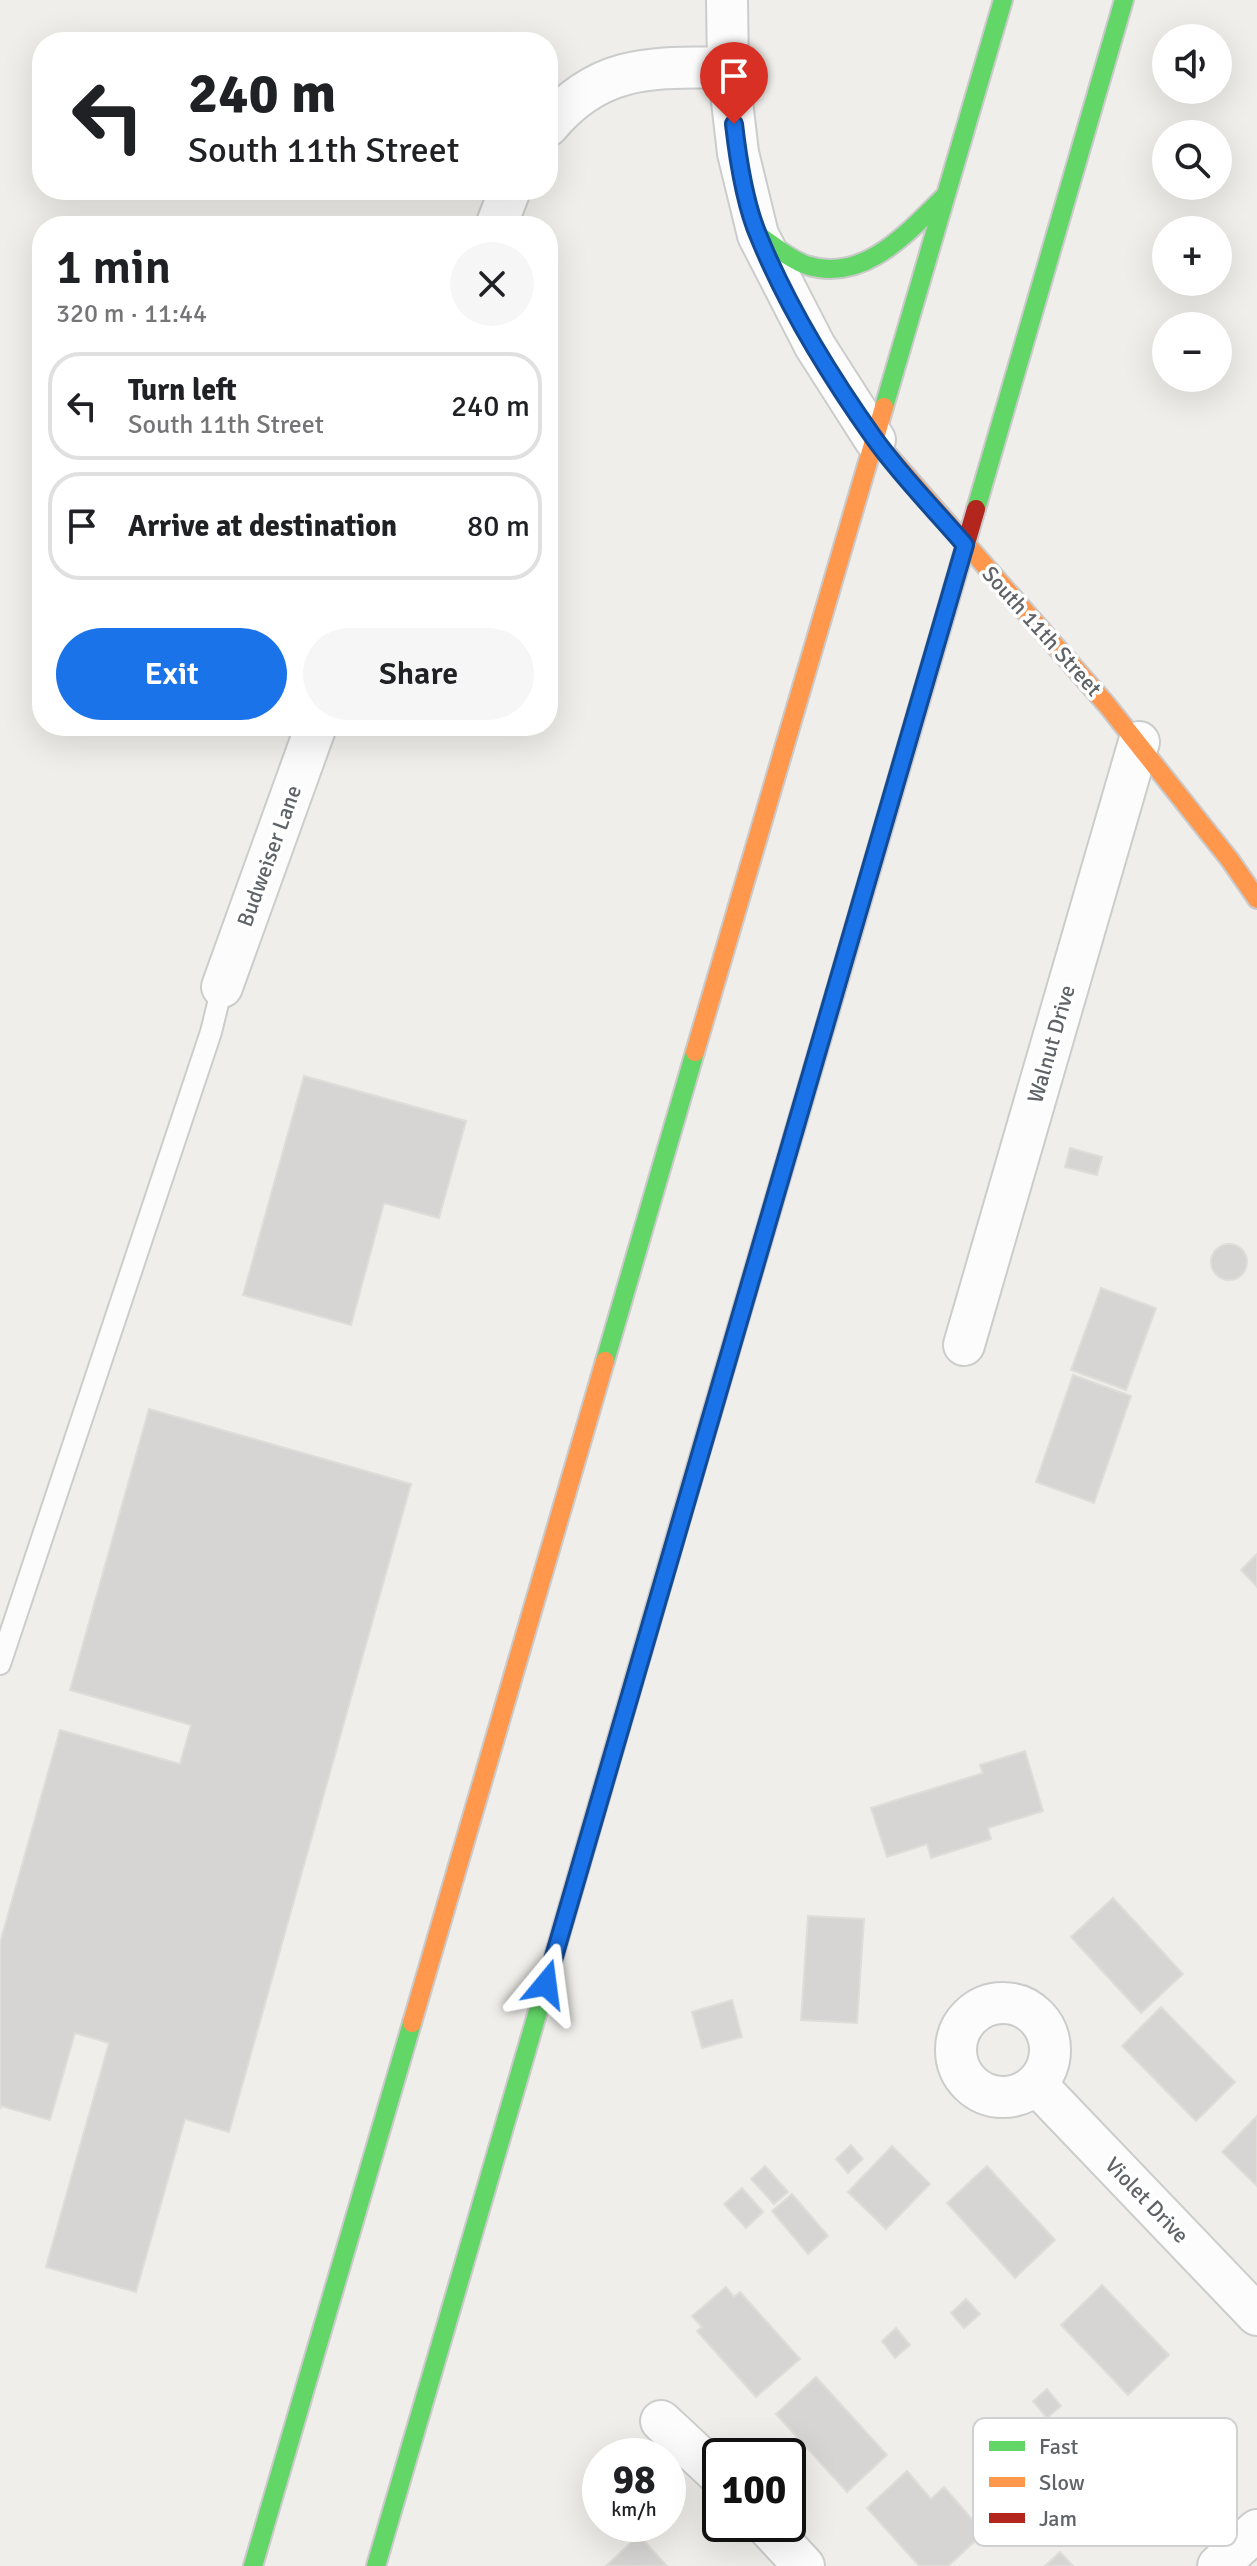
<!DOCTYPE html>
<meta charset="utf-8">
<style>
body{margin:0;font-family:Signika,sans-serif;background:#f6f6f6;color:#202124;height:100vh;display:flex;flex-direction:column;font-size:30px;white-space:nowrap}
*{box-sizing:border-box;margin:0}
p{font-size:26px;color:#757577}
.icon{flex:none;width:44px;height:44px;fill:none;stroke:currentColor;stroke-width:2;stroke-linecap:round;stroke-linejoin:round}
.map{position:relative;flex:1;overflow:hidden}
.details{position:absolute;left:32px;top:216px;width:526px;height:520px;display:flex;flex-direction:column;background:#fff;border-radius:32px;box-shadow:0 8px 32px #0002}
.details>*{flex:none}
.top-card{position:absolute;left:32px;top:32px;width:526px;height:168px;border-radius:32px;box-shadow:0 8px 32px #0002;background:#fff;color:#202124;overflow:hidden}
.controls{position:absolute;left:1152px;top:24px;display:grid;gap:16px}
.controls a{display:grid;place-items:center;width:80px;height:80px;border-radius:50%;background:#fff;box-shadow:0 8px 32px #0002;font-size:40px}
.speed{position:absolute;left:582px;top:2438px;display:flex;gap:16px;font-size:40px;font-weight:700;text-align:center}
.speed>*{display:grid;place-content:center;width:104px;height:104px;border-radius:50%;background:#fff;box-shadow:0 8px 32px #0002;line-height:1}
.speed small{font-size:20px;font-weight:400}
.speed .limit{border:4px solid #111;border-radius:12px;background:#fff;color:#111}
.pin{position:absolute;display:grid;place-items:center;width:68px;height:68px;color:#fff;margin:-82px -34px;border-radius:50% 50% 50% 0;rotate:-45deg;box-shadow:0 0 8px #0007}
.pin .icon{rotate:45deg}
.me{position:absolute;width:88px;margin:-44px;rotate:16deg;stroke-linejoin:round;filter:drop-shadow(0 0 6px #0008)}
.turn{display:flex;align-items:center;gap:28px;height:168px;padding:0 24px;font-size:36px}
.turn .icon{width:104px;height:104px;stroke-width:2.5}
.turn b{display:block;font-size:56px;line-height:68px}
.round{display:grid;place-items:center;flex:none;width:84px;height:84px;border-radius:42px;background:#f6f6f6}
.summary{display:flex;align-items:center;justify-content:space-between;height:136px;padding:0 24px}
h1{font-size:48px;font-weight:600;line-height:60px}
.primary-button{display:flex;gap:16px;margin-top:auto;padding:16px 24px}
.primary-button a{flex:1;height:92px;border-radius:48px;background:#1a73e8;color:#fff;font-size:32px;font-weight:600;line-height:92px;text-align:center}
.primary-button a+a{background:#f6f6f6;color:#202124}
ul{padding:0;list-style:none}
li{display:flex;align-items:center;gap:24px;height:108px;margin:0 16px 12px;padding:0 8px;border:4px solid #e0e0e0;border-radius:32px}
li div{flex:1}
li b{display:block;font-size:30px}
li em{font-style:normal}
.map>svg:first-child{display:block}
</style>
<div class="map">
<svg width="1257" height="2566" viewBox="0 0 1257 2566">
<rect width="100%" height="100%" fill="#efeeea"/>
<path fill="#d6d5d3" stroke="#deddd9" stroke-width="2" d="M304,1076L466,1121L439,1218L384,1203L351,1325L243,1295Z
M1070,1148L1102,1157L1097,1175L1065,1167Z
M1211 1262a18 18 0 1 1 36 0a18 18 0 1 1-36 0Z
M1101,1288L1156,1308L1126,1390L1071,1370Z
M1073,1375L1131,1396L1094,1503L1036,1482Z
M149,1409L411,1484L229,2132L185,2119L136,2292L46,2267L109,2043L75,2033L50,2120L1,2106L0,2109V1943L60,1730L180,1764L191,1725L70,1690Z
M1257,1554V1587L1241,1570Z
M1025,1751L1043,1811L988,1828L991,1839L931,1858L927,1844L887,1857L871,1808L983,1773L980,1765Z
M1113,1898L1183,1974L1141,2013L1071,1937Z
M808,1916L864,1919L857,2023L801,2020Z
M732,2000L742,2037L702,2048L692,2012Z
M1161,2007L1235,2082L1196,2121L1122,2046Z
M1257,2116V2186L1222,2152Z
M851,2145L863,2159L848,2173L836,2159Z
M892,2146L930,2184L886,2229L848,2192Z
M765,2166L788,2192L774,2204L751,2179Z
M987,2166L1055,2240L1015,2278L947,2203Z
M742,2188L763,2212L746,2228L724,2204Z
M792,2194L828,2236L808,2254L772,2211Z
M1102,2285L1169,2355L1128,2395L1061,2325Z
M726,2287L734,2297L740,2292L800,2359L756,2397L697,2331L702,2327L692,2316Z
M966,2299L980,2314L964,2328L951,2313Z
M896,2328L910,2345L895,2358L882,2341Z
M816,2377L887,2455L847,2492L776,2414Z
M1047,2389L1061,2406L1047,2418L1033,2401Z
M907,2471L931,2499L944,2487L984,2533L948,2566H919L867,2508Z
M639,2535L667,2566H606Z
M1060,2552L1073,2566H1045Z"/>
<g fill="none" stroke-linecap="round" stroke-linejoin="round">
<g stroke="#cbcccc" stroke-width="24">
<path id="lane" d="M0,1664L211,1032L222,987"/>
</g>
<g stroke="#cbcccc" stroke-width="44">
<path id="street" d="M727,0L728,67L738,153L758,235L815,346L875,440
M548,126C600,63 654,68 728,67
M496,226L510,190
M222,987L316,726
M964,1345L1139,742
M956 2050a47 47 0 1 1 94 0a47 47 0 1 1-94 0Z
M1037,2085L1257,2315
M661,2421L720,2476
M765,2524L804,2566
M1218,2566L1257,2530"/>
</g>
<g stroke="#cacacb" stroke-width="22">
<path id="fast" d="M758,235C773,245 789,259 806,265C864,284 908,232 945,196
M884,407L1003,0
M976,509L1124,0
M605,1361L695,1052
M253,2566L412,2023
M376,2566L545,1987"/>
</g>
<g stroke="#cacacb" stroke-width="22">
<path id="slow" d="M875,440L1107,705L1230,860L1257,899
M695,1052L884,407
M682,1515L835,993
M412,2023L605,1361"/>
</g>
<g stroke="#cacacb" stroke-width="22">
<path id="jam" d="M835,993L976,509
M545,1987L682,1515"/>
</g>
<use href="#lane" stroke="#fdfcfc" stroke-width="20"/>
<use href="#street" stroke="#fdfcfc" stroke-width="40"/>
<use href="#fast" stroke="#63d668" stroke-width="18"/>
<use href="#slow" stroke="#ff974d" stroke-width="18"/>
<use href="#jam" stroke="#b3261e" stroke-width="18"/>
</g>
<g fill="none" stroke-linecap="round" stroke-linejoin="round">
<g stroke="#114b97" stroke-width="20">
<path id="route" d="M546,1984L965,545C935,510 901,476 874,438C830,376 788,308 759,237C745,205 738,159 734,124"/>
</g>
<use href="#route" stroke="#1a73e8" stroke-width="14"/>
</g>
<g text-anchor="middle" dominant-baseline="central" stroke-width="7" stroke-linejoin="round" paint-order="stroke">
<g font-size="22" fill="#5f6368" stroke="#fff">
<text transform="translate(1042 631) rotate(48)">South 11th Street</text>
<text transform="translate(269 856) rotate(-70)">Budweiser Lane</text>
<text transform="translate(1051 1044) rotate(-74)">Walnut Drive</text>
<text transform="translate(1147 2200) rotate(46)">Violet Drive</text>
</g>
</g>
<rect x="973" y="2418" width="264" height="128" rx="12" fill="#fff" stroke="#cfd0d2" stroke-width="2"/>
<rect x="989" y="2441" width="36" height="10" fill="#63d668"/>
<rect x="989" y="2477" width="36" height="10" fill="#ff974d"/>
<rect x="989" y="2513" width="36" height="10" fill="#b3261e"/>
<g font-size="22" fill="#5f6368">
<text x="1039" y="2454">Fast</text>
<text x="1039" y="2490">Slow</text>
<text x="1039" y="2526">Jam</text>
</g>
</svg>
<div class="controls">
<a><svg class="icon" aria-label="sound" viewBox="0 0 24 24"><path d="M4 9h4l5-4v14l-5-4H4zM17 9q2 3 0 6"/></svg></a>
<a><svg class="icon" aria-label="search" viewBox="0 0 24 24"><circle cx="10" cy="10" r="6"/><path d="M15 15l6 6"/></svg></a>
<a>+</a>
<a>−</a>
</div>
<div class="speed"><div>98<small>km/h</small></div><div class="limit">100</div></div>
<div class="pin" style="left:734px;top:124px;background:#d93025"><svg class="icon" aria-label="arrive" viewBox="0 0 24 24"><path d="M6 21V4h12l-3 4 3 4H6"/></svg></div>
<svg class="me" style="left:546px;top:1984px" viewBox="-20 -20 40 40"><path d="M0-17L14 15 0 8-14 15z" fill="#1a73e8" stroke="#fff" stroke-width="4"/></svg>
<div class="top-card">
<div class="turn"><svg class="icon" aria-label="left" viewBox="0 0 24 24"><path d="M17 20v-9H6M10 6l-5 5 5 5"/></svg><div><b>240 m</b>South 11th Street</div></div>
</div>
<section class="details">
<div class="summary"><div><h1>1 min</h1><p>320 m · 11:44</p></div><a class="round"><svg class="icon" aria-label="close" viewBox="0 0 24 24"><path d="M6 6l12 12M18 6L6 18"/></svg></a></div>
<ul>
<li><svg class="icon" aria-label="left" viewBox="0 0 24 24"><path d="M17 20v-9H6M10 6l-5 5 5 5"/></svg><div><b>Turn left</b><p>South 11th Street</p></div><em>240 m</em></li>
<li><svg class="icon" aria-label="arrive" viewBox="0 0 24 24"><path d="M6 21V4h12l-3 4 3 4H6"/></svg><div><b>Arrive at destination</b></div><em>80 m</em></li>
</ul>
<div class="primary-button"><a>Exit</a><a>Share</a></div>
</section>
</div>
